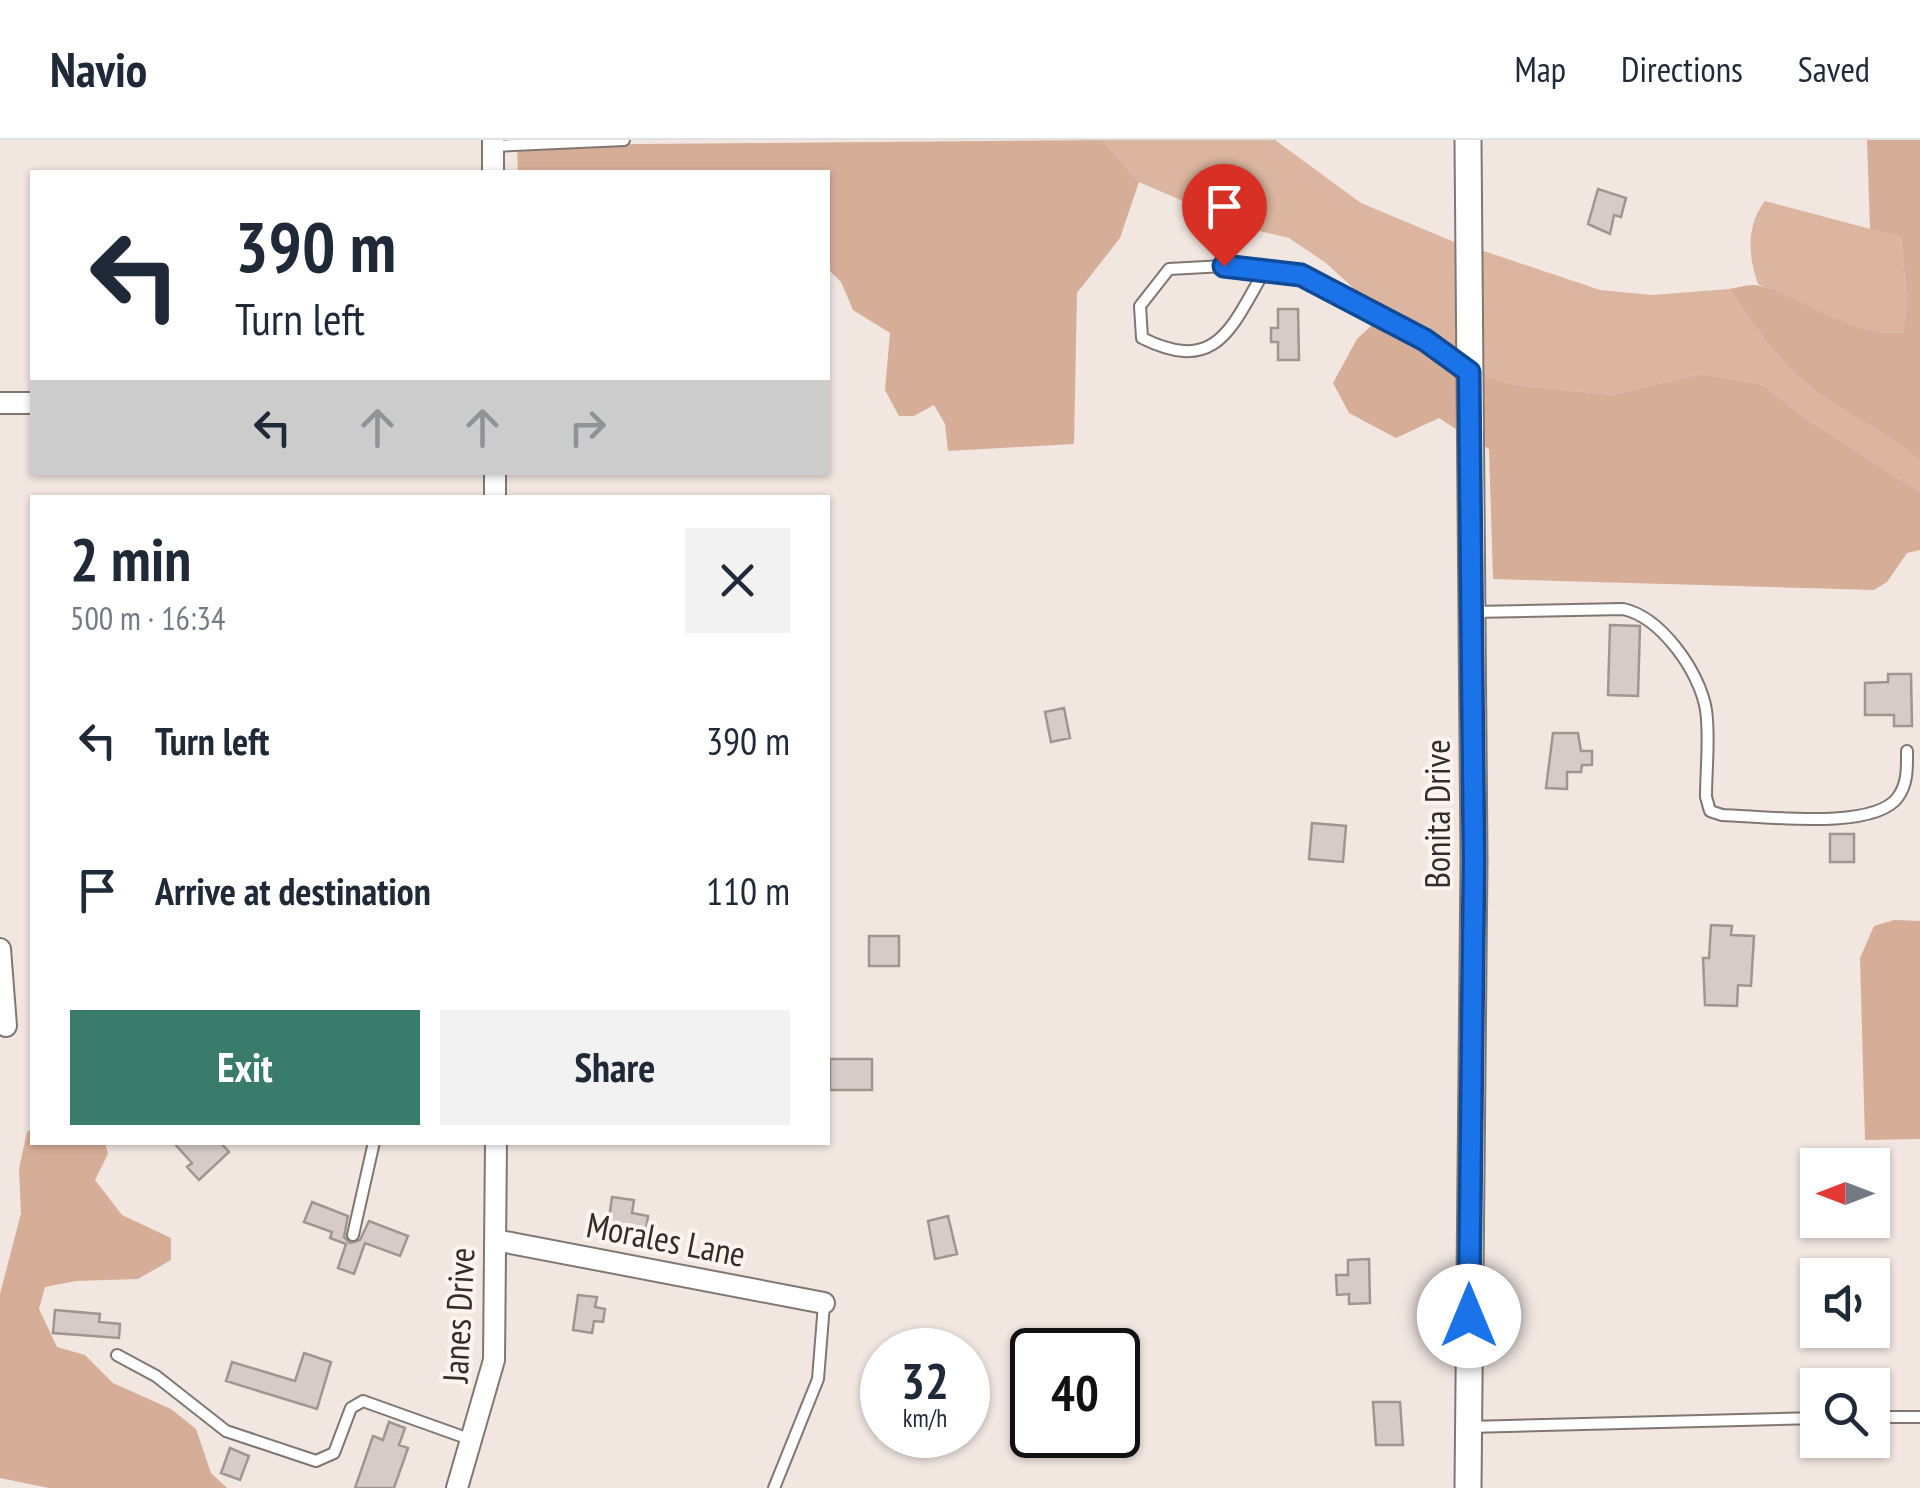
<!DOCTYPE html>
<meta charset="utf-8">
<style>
body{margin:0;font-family:"PT Sans Narrow",sans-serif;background:#f2f2f3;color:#1f2937;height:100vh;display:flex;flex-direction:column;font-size:38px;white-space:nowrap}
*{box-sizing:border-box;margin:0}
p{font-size:32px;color:#747a83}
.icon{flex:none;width:55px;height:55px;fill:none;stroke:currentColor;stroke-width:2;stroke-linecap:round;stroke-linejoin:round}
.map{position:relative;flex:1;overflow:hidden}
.sheet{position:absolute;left:30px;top:355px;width:800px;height:650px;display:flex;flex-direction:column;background:#fff;border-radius:0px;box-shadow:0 2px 8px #0004}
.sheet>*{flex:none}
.hud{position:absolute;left:30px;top:30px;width:800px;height:305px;border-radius:0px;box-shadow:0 2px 8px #0004;background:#fff;color:#1f2937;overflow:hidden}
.needle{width:65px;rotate:270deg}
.buttons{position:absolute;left:1800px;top:1008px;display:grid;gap:20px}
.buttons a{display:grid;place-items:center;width:90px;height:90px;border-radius:0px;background:#fff;box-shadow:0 2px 8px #0004;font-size:50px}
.speed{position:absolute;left:860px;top:1188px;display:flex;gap:20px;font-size:50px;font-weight:700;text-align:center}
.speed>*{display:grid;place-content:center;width:130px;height:130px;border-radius:50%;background:#fff;box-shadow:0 2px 8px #0004;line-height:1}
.speed small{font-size:25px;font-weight:400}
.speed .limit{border:5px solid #111;border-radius:15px;background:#fff;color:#111}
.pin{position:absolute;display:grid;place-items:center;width:85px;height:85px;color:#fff;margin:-102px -42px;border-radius:50% 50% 50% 0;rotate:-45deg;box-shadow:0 0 10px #0007}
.pin .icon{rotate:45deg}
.me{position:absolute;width:110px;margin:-55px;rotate:0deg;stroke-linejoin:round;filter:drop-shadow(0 0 8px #0008)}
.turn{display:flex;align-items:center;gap:35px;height:210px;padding:0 40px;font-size:45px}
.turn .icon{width:130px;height:130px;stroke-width:2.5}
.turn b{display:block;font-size:70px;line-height:85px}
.lanes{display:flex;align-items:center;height:95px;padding:0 40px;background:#0003;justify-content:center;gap:50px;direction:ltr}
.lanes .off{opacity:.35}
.round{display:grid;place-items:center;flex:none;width:105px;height:105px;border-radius:0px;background:#f2f2f3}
.summary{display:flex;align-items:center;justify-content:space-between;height:170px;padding:0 40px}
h1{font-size:60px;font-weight:700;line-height:75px}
.primary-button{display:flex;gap:20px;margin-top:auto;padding:20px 40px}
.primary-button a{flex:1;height:115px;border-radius:0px;background:#3a7c6c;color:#fff;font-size:40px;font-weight:700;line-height:115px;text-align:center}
.primary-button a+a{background:#f2f2f3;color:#1f2937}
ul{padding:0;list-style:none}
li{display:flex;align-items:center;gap:30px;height:150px;padding:0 40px}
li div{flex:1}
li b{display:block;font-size:38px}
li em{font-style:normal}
header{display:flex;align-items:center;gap:60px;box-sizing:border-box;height:140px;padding:0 50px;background:#fff;border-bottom:2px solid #e0e1e3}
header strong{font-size:48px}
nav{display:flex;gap:55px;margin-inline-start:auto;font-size:35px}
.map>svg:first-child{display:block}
</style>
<header>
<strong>Navio</strong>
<nav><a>Map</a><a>Directions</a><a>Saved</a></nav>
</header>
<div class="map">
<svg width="1920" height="1348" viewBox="0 0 1920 1348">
<rect width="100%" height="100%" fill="#f1e6e0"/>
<path fill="#dbb59f" d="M1102,0H1275L1361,63L1459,104V223L1383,175L1326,123L1289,98L1243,87L1139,42Z
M1765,61L1901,97L1907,160L1905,192C1853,198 1803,167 1758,144C1748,116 1746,85 1765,61Z
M1478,109L1600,150L1652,155L1729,149C1753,183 1776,220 1809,246C1844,274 1885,289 1920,321V352L1802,276L1764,245L1701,234L1612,255L1517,245L1478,234Z"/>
<path fill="#d6ae98" d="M1102,0L1139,42L1120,98L1077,153L1074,304L948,311L945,284L934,265L914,276H899L885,250L890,193L853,170L841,142L828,129V32H518L517,5Z
M1867,0H1920V321C1884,289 1844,274 1809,246C1776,220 1753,183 1729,149C1738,148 1751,143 1760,146C1811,160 1849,199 1904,192L1907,160L1901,97L1870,89Z
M1383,175L1459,223V291L1439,278L1396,298L1349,273L1333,243L1357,199Z
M1478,234L1517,245L1612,255L1701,234L1764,245L1802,276L1920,352V410L1907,413L1887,442L1874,450L1493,439L1489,309L1478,302Z
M1894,780L1920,781V999L1865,1000L1860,818L1874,786Z
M32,989V1002L105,1003L108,1014L95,1040L122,1075L171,1098V1120L138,1139L76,1141L45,1147L39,1169L57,1207L85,1215L113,1243L171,1269L196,1289L211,1333L227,1348H49L0,1338V1154L21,1073L19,1029L27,992Z"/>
<path fill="#d6cbc6" stroke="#a09690" stroke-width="2.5" d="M1598,49L1626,58L1621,77L1614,75L1610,94L1588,84Z
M1278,169H1298L1299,220H1278V202H1271V188H1278Z
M1610,485L1640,486L1638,556L1608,555Z
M1888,534H1911L1912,586H1894V575H1865V543L1888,542Z
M1064,568L1070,598L1051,602L1045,572Z
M1553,593H1578L1581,611H1592V625H1582L1581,632H1567V649L1546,648Z
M1312,683L1346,686L1343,722L1309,719Z
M1830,694H1854V722H1830Z
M1711,785L1732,786L1731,795L1754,796L1751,846L1738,845L1737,866L1705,865L1703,818H1709Z
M869,796H899V826H869Z
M830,919H872V950H830Z
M173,1002H220L229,1012L199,1040L187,1027L192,1023Z
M612,1057L634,1060L632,1073L648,1076L645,1099L607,1093Z
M312,1062L348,1076L344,1097L350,1103L360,1100L369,1081L408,1096L400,1116L365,1103L354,1134L338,1128L346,1104L330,1098L332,1092L304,1082Z
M948,1076L957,1114L935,1119L928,1081Z
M1369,1119L1370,1163L1349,1164V1154L1337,1155L1336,1135H1348V1120Z
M578,1155L597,1157L595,1167L605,1169L603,1182L594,1181L592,1193L573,1190Z
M55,1170L100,1174L99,1182L120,1184L119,1198L53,1193Z
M304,1213L331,1222L317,1269L226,1241L232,1222L295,1241Z
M1373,1262H1400L1403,1305H1376Z
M389,1282L405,1288L399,1305L408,1308L394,1348H355L373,1296L383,1300Z
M230,1308L249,1316L240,1340L221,1333Z"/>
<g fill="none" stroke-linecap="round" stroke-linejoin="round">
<g stroke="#817772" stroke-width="14">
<path id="service" d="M493,6L624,0
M1265,130C1231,188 1217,235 1142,198L1140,166L1169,129L1224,126L1301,135L1425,200L1468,231
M1472,472L1623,469C1661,477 1700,532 1706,570C1710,597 1706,629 1706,657L1710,671L1722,675C1763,676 1874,691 1898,657C1908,643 1907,627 1907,611
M353,1095L374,1002
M117,1215L156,1236L226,1291L316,1321L334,1313L351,1268L363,1261L472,1300
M1872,1277H1920
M1469,1287L1818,1278
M774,1348L818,1239L824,1164"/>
</g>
<g stroke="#817772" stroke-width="24">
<path id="minor" d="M493,0V32
M0,263H32
M495,332V358
M0,809L6,886
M495,1100L824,1163
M457,1348L494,1220L496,1002"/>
</g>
<g stroke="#817772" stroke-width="29">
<path id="tertiary" d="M1468,0L1474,720L1468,1348"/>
</g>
<use href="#service" stroke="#fff" stroke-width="10"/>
<use href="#minor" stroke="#fff" stroke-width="20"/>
<use href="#tertiary" stroke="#fff" stroke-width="25"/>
</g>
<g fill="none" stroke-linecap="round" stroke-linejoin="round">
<g stroke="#114b97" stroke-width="25">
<path id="route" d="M1224,126L1301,135L1425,200L1469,232L1474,720L1469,1176"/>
</g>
<use href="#route" stroke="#1a73e8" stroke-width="18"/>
</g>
<g text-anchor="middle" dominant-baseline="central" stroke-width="8" stroke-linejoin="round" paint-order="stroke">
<g font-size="35" fill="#312d2b" stroke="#fef3ed">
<text transform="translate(1437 674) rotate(-90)">Bonita Drive</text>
<text transform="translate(666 1099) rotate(11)">Morales Lane</text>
<text transform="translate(458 1175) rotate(-87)">Janes Drive</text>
</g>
</g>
</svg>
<div class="buttons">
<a><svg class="needle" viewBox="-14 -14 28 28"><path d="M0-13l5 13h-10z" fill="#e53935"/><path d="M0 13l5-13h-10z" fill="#747a83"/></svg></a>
<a><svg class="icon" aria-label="sound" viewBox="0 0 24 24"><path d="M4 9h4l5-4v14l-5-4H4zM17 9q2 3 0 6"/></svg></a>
<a><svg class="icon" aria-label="search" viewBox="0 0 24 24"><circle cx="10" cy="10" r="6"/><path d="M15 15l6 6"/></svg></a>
</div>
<div class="speed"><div>32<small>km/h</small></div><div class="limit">40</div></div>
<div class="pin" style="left:1224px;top:126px;background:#d93025"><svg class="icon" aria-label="arrive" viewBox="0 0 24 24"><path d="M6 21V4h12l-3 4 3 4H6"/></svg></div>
<svg class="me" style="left:1469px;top:1176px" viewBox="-20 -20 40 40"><circle r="19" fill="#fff"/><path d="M0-13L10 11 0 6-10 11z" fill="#1a73e8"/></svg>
<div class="hud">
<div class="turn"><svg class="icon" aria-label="left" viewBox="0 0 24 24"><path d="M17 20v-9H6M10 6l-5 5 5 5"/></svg><div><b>390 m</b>Turn left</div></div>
<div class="lanes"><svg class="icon" aria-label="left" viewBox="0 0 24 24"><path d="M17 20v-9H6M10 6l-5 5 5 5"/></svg><svg class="icon off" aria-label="ahead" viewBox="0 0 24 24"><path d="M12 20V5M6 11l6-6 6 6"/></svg><svg class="icon off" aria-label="ahead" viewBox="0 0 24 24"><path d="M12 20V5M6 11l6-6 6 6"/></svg><svg class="icon off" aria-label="right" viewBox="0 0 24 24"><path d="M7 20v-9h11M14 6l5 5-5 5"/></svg></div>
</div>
<section class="sheet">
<div class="summary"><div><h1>2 min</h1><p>500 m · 16:34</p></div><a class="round"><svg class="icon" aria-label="close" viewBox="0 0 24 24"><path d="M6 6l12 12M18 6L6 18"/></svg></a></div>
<ul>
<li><svg class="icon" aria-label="left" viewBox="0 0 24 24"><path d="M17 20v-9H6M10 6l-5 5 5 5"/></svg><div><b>Turn left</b></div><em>390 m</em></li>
<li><svg class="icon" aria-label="arrive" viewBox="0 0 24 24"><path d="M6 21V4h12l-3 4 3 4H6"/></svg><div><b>Arrive at destination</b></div><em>110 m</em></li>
</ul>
<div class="primary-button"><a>Exit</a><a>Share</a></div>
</section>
</div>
